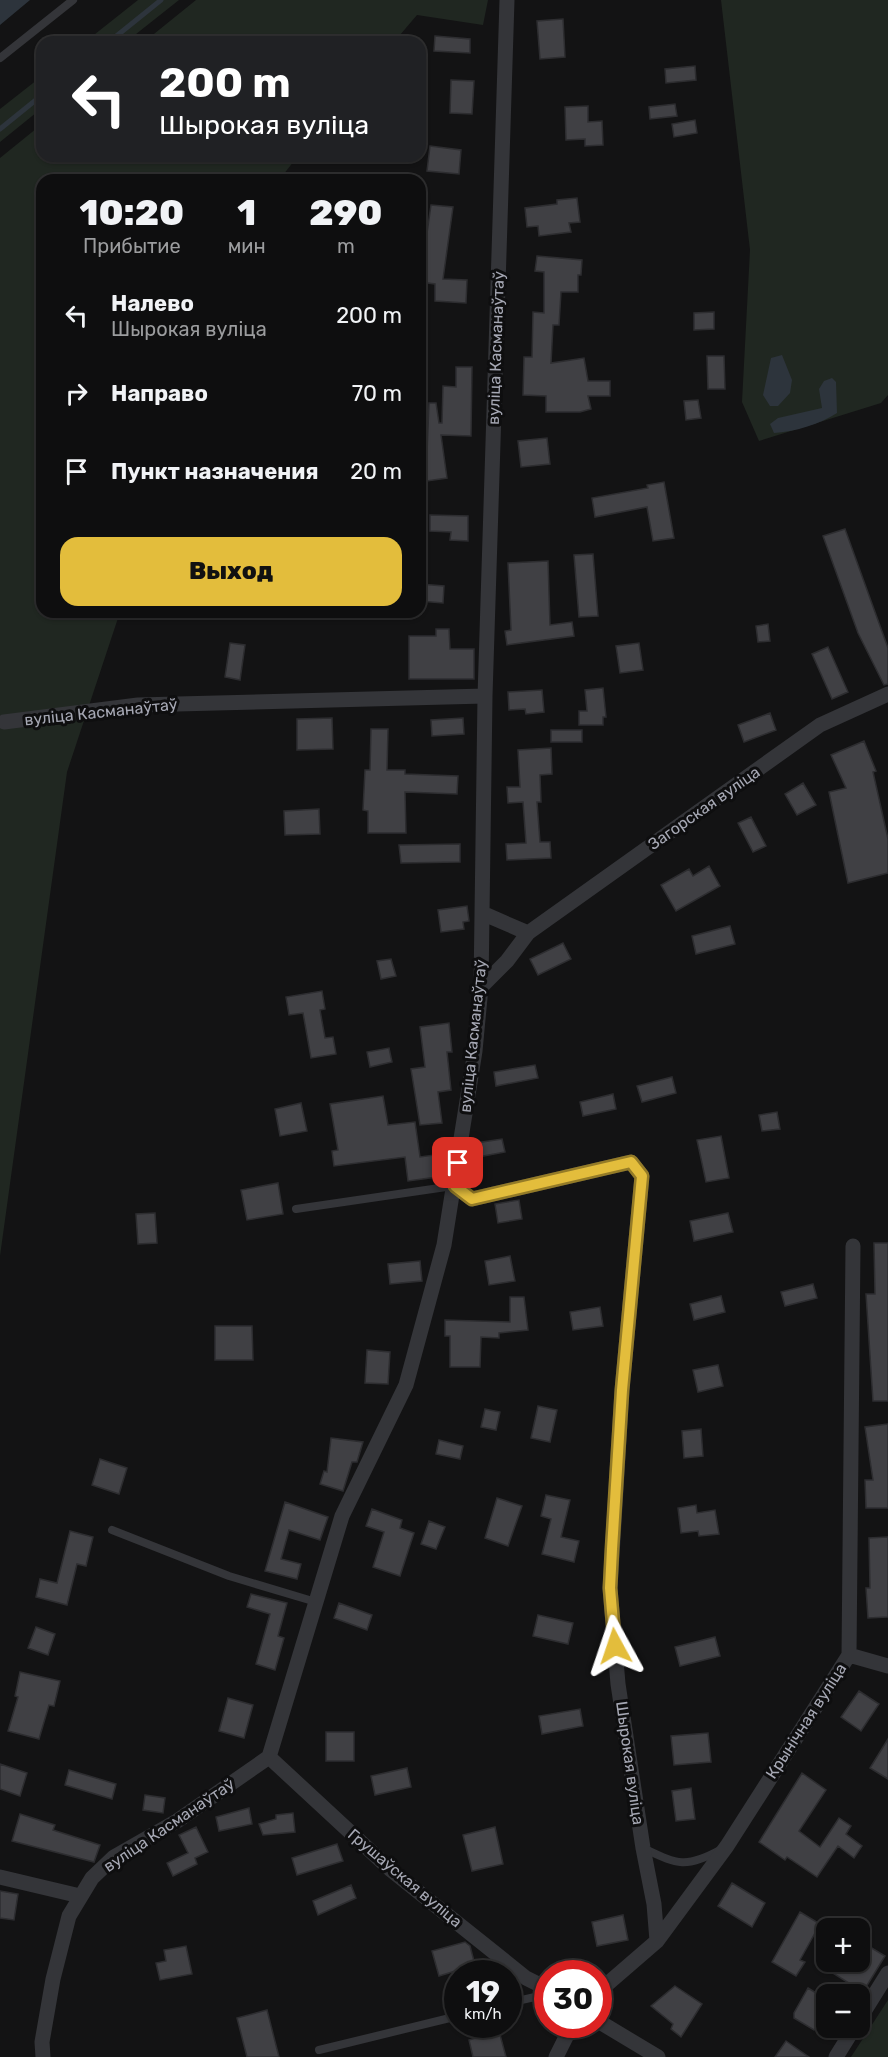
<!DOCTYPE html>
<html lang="ru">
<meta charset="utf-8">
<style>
body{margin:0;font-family:Rubik,sans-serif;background:#1c1c1d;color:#f1f3f6;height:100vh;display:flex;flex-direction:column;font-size:22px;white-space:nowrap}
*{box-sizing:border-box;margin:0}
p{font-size:20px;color:#9b9c9e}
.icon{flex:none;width:33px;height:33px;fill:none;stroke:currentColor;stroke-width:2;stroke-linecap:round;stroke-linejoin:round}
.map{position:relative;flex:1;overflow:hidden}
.details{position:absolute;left:36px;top:174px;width:390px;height:444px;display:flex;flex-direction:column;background:#0e0e0f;border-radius:18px;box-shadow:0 2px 4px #0004,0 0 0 2px #2e2e2f}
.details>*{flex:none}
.banner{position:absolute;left:36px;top:36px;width:390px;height:126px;border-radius:18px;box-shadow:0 2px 4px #0004,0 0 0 2px #2e2e2f;background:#202124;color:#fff;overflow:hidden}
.tools{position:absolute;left:816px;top:1918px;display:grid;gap:12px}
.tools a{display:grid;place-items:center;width:54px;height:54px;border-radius:12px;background:#0e0e0f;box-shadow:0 2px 4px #0004,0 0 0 2px #2e2e2f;font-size:30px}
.speed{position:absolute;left:444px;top:1960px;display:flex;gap:12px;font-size:30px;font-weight:700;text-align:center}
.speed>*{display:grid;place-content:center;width:78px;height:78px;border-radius:50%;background:#0e0e0f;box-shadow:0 2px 4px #0004,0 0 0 2px #2e2e2f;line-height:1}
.speed small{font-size:15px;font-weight:400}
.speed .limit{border:9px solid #d22;background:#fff;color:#111}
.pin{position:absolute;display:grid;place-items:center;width:51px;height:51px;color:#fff;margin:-26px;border-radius:12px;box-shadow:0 3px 9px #0006}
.me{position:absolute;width:66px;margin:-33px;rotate:355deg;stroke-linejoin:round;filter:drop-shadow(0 0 4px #0008)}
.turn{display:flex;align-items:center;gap:21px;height:126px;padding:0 24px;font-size:27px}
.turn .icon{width:78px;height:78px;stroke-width:2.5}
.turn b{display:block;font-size:42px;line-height:51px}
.eta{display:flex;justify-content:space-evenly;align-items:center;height:102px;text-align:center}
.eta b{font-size:36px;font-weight:800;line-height:42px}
.cta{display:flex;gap:12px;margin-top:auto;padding:12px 24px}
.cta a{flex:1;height:69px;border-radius:18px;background:#e3bd3c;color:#111;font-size:24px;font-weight:800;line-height:69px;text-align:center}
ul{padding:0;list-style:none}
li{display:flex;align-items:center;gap:18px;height:78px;padding:0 24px}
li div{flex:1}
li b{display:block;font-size:22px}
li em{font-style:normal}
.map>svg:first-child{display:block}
</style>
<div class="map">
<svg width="888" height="2057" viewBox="0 0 888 2057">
<rect width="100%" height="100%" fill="#131314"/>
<path fill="#202721" d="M138,0H179L126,42H85Z
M196,0H488L483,25L417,15L394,42H144Z
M721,0H888V395L881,403L759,441L742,402L750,250Z
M42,76V108L0,142V109Z
M42,124V156H298L279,180H42V612H120L67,772L0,1256V158Z
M888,2000V2057H851Z"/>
<path fill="#2d343c" d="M0,0H30L0,25Z
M782,355L792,380L790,393L778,406H770L763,395L771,358Z
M832,378L836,382L837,413C820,424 794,432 774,433L770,424L778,418L822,408L819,389L824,381Z"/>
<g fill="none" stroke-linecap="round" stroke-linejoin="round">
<path stroke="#2d343c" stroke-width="5" d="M109,42L161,0
M0,129L42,95"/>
</g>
<path fill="#404044" stroke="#2d2d30" stroke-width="1.5" d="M563,19L565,57L540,59L537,21Z
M435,36L470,39V53L434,51Z
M695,66L696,80L666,83L665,69Z
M451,80L474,81L472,114L450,113Z
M675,104L677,116L650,119L649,107Z
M588,106V122L602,121L603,145L585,146V139L566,140L565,107Z
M695,120L697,133L674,137L672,124Z
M430,146L461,150L459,174L427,171Z
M577,198L580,222L569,223L571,232L539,236L538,226L527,227L525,208L557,204V200Z
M431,205L453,207L443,279L467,280L466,303L435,301V284L420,282Z
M537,256L582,260L581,275H578V292H561L559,325H553L551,363L584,358L588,381H610V396H588L591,409L580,412H546V396L523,395L524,357H532L533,312L544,313V272L535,271Z
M714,312V329L694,330V313Z
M707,356H724L725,389H708Z
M456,367H472L471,436L441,435L447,478L420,482V453L427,452L429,403H436L439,423H442L443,386L456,387Z
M698,400L701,418L686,420L684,401Z
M547,438L550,464L521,467L518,441Z
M664,482L674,538L653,541L647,507L595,517L592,498L648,488L647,485Z
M430,515L468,516V541L450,540L451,532L430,531Z
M845,529L888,648V684L884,685L858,633L823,536Z
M593,554L598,616L579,617L574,555Z
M548,561L550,625L572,622L574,636L507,645L505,631L511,630L508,563Z
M420,584L444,586L443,603L420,601Z
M768,624L770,641L758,642L756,626Z
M436,629H449L450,649H474V679H409V636H436Z
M230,643L245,645L240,680L225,677Z
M639,643L643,670L620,673L616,646Z
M828,647L848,692L832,699L812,654Z
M603,688L606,717H603V725H579V711H587L585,690Z
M542,690L544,712L526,714L525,709L509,710L508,692Z
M770,713L776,730L744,742L738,725Z
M332,718L333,749L297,750V719Z
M463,718L464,734L432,736L431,720Z
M371,729H388L387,770H405V774L458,776L457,794L405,792L406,833H368V811L363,810L365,770H370Z
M551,730H582V742H551Z
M864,741L876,771L873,772L888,839V873L848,883L829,792L846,788L831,755Z
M551,748L552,774L540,775L541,802H537L540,842H550L551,858L507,860L506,844L526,843L523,802L508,803L507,787H520L518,750Z
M803,783L816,805L797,815L785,794Z
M319,809L320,834L285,835L284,811Z
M751,817L766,846L753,852L738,823Z
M460,844V862L401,863L399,845Z
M709,866L720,886L676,911L661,885L689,869L693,876Z
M467,906L469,921L463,922L464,929L441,932L438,910Z
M730,926L735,944L696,954L692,936Z
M563,943L571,959L538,975L530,959Z
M391,959L396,976L381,979L377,961Z
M322,991L325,1009L320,1010L325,1038L333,1037L336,1054L311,1058L303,1013L289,1015L286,997Z
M449,1023L452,1052H447L451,1090L438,1092L442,1123L420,1125L411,1069L425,1067L420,1027Z
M389,1048L392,1062L370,1067L367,1052Z
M535,1065L538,1078L496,1086L494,1072Z
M672,1077L676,1093L642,1102L637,1086Z
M613,1094L616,1109L583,1116L580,1102Z
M383,1096L388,1125L415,1122L420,1157L434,1155L437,1177L408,1181L405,1157L334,1166L332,1151L338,1150L330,1104Z
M301,1103L307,1131L280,1136L275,1109Z
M777,1112L780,1129L762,1131L759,1115Z
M721,1136L729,1178L706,1182L697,1140Z
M502,1139L505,1152L478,1157L476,1143Z
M278,1183L283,1214L247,1220L241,1190Z
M519,1200L522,1219L498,1223L495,1204Z
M155,1213L157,1243L138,1244L136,1214Z
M728,1213L733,1232L694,1241L690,1221Z
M874,1243H888V1401H873L866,1294H875Z
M510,1256L515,1281L489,1285L485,1261Z
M420,1261L422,1281L390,1284L388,1264Z
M813,1284L817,1298L785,1306L781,1292Z
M721,1296L725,1312L694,1320L690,1304Z
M510,1297H524L528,1330L499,1333V1338L481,1337L480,1367H450V1336H445V1320L510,1322Z
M600,1307L603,1326L573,1330L570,1312Z
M215,1326H252L253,1360H215Z
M367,1350L390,1352L388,1384L365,1383Z
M718,1365L723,1386L698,1392L693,1370Z
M538,1406L557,1410L550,1442L531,1438Z
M485,1409L500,1412L496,1430L481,1427Z
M888,1424V1508H866L865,1480H873L865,1427Z
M701,1429L703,1456L684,1458L682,1431Z
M331,1438L363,1442L357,1462H352L343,1491L320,1484L324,1471L327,1472Z
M439,1440L463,1446L460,1459L436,1454Z
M100,1459L127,1468L119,1494L92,1485Z
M546,1495L570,1500L561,1537L579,1541L574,1562L542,1554L551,1519L541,1516Z
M497,1498L522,1506L508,1546L485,1538Z
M285,1502L328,1517L320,1540L289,1530L281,1559L301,1564L297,1579L265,1571Z
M696,1505L697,1513L715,1510L719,1534L699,1536L698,1531L681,1533L678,1508Z
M372,1509L402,1520L400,1528L414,1533L400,1576L373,1567L384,1532L366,1526Z
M429,1521L445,1527L436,1549L421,1544Z
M70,1531L93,1537L86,1566L77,1564L67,1605L36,1597L40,1579L57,1583Z
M888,1537V1617L868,1618L866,1588H870L869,1538Z
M251,1594L287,1603L278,1636L284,1638L275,1670L256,1664L270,1614L247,1607Z
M339,1603L372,1615L367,1630L334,1618Z
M538,1615L573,1623L568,1644L533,1636Z
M36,1627L55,1634L48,1655L28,1648Z
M715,1637L720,1656L680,1666L675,1647Z
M20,1672L60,1681L54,1706L49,1705L39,1739L8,1731L18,1697L15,1696Z
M859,1691L879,1704L861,1731L841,1717Z
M228,1698L253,1705L244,1738L219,1731Z
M580,1709L583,1726L542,1734L539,1716Z
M326,1732H354V1761H326Z
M708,1733L711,1762L674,1765L671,1736Z
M888,1739V1779L870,1768Z
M0,1764L27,1773L20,1796L0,1789Z
M407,1768L411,1787L375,1795L371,1776Z
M69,1770L116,1784L112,1799L65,1785Z
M802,1773L826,1790L799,1831L820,1847L839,1818L851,1826L846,1834L862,1846L854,1858L838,1846L817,1877L787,1857L785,1860L759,1842Z
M691,1788L695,1819L676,1821L672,1791Z
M145,1795L165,1798L163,1813L143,1810Z
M249,1808L252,1824L219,1831L216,1817Z
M293,1813L295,1832L263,1835L259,1824L276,1819V1815Z
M20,1814L55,1825L53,1830L100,1845L94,1862L12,1841Z
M196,1827L208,1852L195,1858L197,1864L173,1876L167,1863L188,1853L179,1835Z
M495,1827L503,1864L472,1871L463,1835Z
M337,1844L343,1861L297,1875L292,1858Z
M732,1883L765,1903L752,1927L718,1906Z
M351,1885L356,1898L318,1915L313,1901Z
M0,1891L18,1894L14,1920L0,1918Z
M800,1912L820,1924L800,1960L805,1962L796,1976L772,1962Z
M623,1915L628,1940L597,1946L592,1922Z
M860,1941L885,1956L863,1992L828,1970L833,1962H860Z
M465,1942L470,1946L475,1965L439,1976L432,1951Z
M186,1946L192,1974L160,1980L156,1963L166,1961L164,1950Z
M675,1986L702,2004L681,2037L671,2029L673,2024L651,2006Z
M808,1988L826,1999V2007L814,2030L794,2018V2013Z
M267,2010L279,2057H247L237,2018Z
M499,2031L506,2057H473L469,2040Z
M786,2041L809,2057H775Z"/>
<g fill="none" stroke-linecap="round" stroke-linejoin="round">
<path stroke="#343539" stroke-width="8" d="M0,58L73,0
M296,1209L453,1186
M112,1530L229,1576L316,1602
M643,1848C677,1864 685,1869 720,1850
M508,2003L548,1994
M319,2050L458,2016"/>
<path stroke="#343539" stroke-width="15" d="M4,722L138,705L485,696
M482,913L528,933
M481,987L507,961L528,933L820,725L888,694
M455,1186L472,1199L631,1162L642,1176L622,1390L610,1589L618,1684L643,1848L654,1904L657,1941
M849,1655L888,1666
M269,1757L391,1870L526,1978L548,1989
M0,1877L80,1896
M598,1992L657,1941L727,1846L849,1655L853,1246
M860,2018L888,1973
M598,2021L658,2057
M43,2057L42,2042L53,1979L69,1916L92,1878L114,1857L177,1821L269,1757L342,1516L406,1385L444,1245L475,1051L481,987L485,696L507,0
M556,2057L572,2025
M836,2057L854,2028"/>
</g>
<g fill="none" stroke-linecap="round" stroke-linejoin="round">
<g stroke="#947b27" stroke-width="15">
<path id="route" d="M458,1163L455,1186L472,1199L631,1162L642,1176L622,1390L612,1549L610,1588L615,1646"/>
</g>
<use href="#route" stroke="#e3bd3c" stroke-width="10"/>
</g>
<g text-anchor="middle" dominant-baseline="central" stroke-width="6" stroke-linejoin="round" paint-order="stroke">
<g font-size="16" fill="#a6a8b4" stroke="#0e0e0f">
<text transform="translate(496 348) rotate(-88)">вуліца Касманаўтаў</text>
<text transform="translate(101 712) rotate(-6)">вуліца Касманаўтаў</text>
<text transform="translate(704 808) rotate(-35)">Загорская вуліца</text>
<text transform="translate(473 1036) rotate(-84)">вуліца Касманаўтаў</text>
<text transform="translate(806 1721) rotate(-57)">Крынічная вуліца</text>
<text transform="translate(630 1763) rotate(82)">Шырокая вуліца</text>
<text transform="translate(169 1825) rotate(-34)">вуліца Касманаўтаў</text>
<text transform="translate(405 1878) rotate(40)">Грушаўская вуліца</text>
</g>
</g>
</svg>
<div class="tools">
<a>+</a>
<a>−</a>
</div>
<div class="speed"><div>19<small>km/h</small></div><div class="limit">30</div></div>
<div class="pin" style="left:458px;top:1163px;background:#d93025"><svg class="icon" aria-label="arrive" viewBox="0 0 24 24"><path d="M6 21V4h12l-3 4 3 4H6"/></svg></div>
<svg class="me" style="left:615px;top:1646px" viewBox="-20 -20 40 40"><path d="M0-17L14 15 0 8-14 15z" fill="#e3bd3c" stroke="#fff" stroke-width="4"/></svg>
<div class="banner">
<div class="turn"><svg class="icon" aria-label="left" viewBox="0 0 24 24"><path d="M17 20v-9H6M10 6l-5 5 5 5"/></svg><div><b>200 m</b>Шырокая вуліца</div></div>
</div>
<section class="details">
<div class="eta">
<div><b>10:20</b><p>Прибытие</p></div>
<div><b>1</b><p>мин</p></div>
<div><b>290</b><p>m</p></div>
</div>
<ul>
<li><svg class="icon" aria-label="left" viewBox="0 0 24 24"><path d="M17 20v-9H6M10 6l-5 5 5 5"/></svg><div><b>Налево</b><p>Шырокая вуліца</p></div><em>200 m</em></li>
<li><svg class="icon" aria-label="right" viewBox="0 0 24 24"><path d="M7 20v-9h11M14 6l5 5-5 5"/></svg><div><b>Направо</b></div><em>70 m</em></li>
<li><svg class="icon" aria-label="arrive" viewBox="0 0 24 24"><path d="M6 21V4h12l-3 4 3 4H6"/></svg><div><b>Пункт назначения</b></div><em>20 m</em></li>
</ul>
<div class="cta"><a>Выход</a></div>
</section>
</div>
